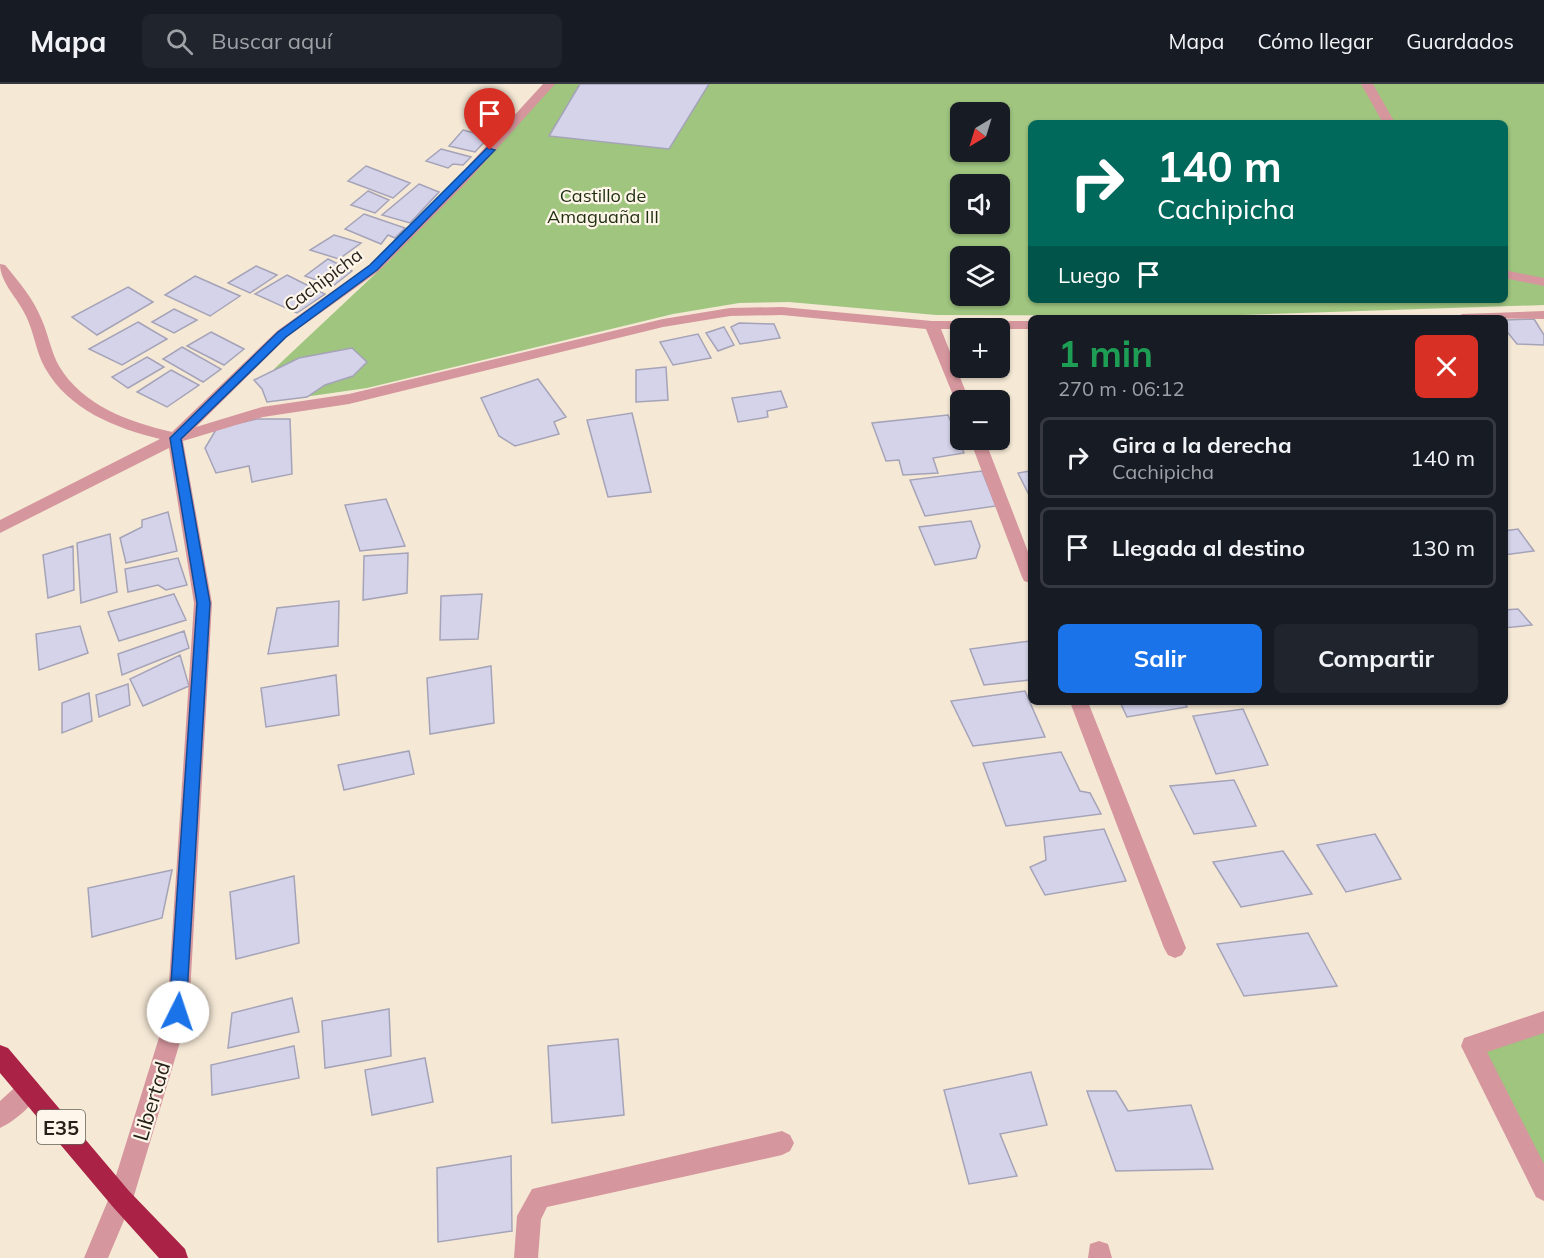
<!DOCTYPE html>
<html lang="es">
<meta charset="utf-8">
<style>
body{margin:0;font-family:Mulish,sans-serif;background:#20242c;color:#f1f3f6;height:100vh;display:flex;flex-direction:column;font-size:22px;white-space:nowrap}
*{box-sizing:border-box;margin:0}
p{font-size:20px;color:#9ea1a6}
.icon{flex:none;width:33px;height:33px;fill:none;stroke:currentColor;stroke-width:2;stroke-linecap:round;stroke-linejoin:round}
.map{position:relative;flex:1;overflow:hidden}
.side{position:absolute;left:1028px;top:231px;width:480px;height:390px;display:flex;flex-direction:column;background:#171b24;border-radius:9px;box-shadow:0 2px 4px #0004}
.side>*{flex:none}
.guide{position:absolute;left:1028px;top:36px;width:480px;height:183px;border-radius:9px;box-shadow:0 2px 4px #0004;background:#00695c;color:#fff;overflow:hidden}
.needle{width:39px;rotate:218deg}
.controls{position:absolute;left:950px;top:18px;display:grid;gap:12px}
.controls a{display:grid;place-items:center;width:60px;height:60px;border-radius:9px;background:#171b24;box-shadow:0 2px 4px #0004;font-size:30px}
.pin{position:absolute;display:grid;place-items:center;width:51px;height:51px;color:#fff;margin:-62px -26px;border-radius:50% 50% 50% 0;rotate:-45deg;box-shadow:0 0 6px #0007}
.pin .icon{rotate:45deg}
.me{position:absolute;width:66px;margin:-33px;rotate:4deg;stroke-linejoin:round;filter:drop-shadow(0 0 4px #0008)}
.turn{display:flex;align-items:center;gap:21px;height:126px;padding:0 30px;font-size:27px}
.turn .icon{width:78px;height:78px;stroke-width:2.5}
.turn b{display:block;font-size:42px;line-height:51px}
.then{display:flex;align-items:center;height:57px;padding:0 30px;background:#0003;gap:12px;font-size:22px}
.round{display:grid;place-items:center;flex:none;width:63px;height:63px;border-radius:9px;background:#20242c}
.summary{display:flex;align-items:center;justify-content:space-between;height:102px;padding:0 30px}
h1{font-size:36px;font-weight:700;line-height:45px;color:#1e9e55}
.cta{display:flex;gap:12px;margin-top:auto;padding:12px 30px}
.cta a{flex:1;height:69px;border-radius:9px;background:#1a73e8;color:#fff;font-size:24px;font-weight:700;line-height:69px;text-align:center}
.cta a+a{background:#20242c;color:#f1f3f6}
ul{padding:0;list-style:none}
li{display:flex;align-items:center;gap:18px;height:81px;margin:0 12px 9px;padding:0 18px;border:3px solid #363941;border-radius:9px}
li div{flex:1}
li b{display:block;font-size:22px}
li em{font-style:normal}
header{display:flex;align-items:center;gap:36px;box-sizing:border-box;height:84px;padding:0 30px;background:#171b24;border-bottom:2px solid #363941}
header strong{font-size:28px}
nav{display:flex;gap:33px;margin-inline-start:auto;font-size:21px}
.search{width:420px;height:54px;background:#20242c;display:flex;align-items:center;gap:15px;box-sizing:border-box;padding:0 21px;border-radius:9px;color:#9ea1a6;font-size:22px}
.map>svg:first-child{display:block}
</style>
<header>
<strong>Mapa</strong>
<div class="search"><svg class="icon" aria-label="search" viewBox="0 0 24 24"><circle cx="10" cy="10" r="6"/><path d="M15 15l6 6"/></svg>Buscar aquí</div>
<nav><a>Mapa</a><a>Cómo llegar</a><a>Guardados</a></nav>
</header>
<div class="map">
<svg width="1544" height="1174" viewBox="0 0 1544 1174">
<rect width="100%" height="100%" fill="#f5e8d5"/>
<path fill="#9fc57f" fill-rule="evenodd" d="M550,0H1544V221L1212,232L936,231L789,218L739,219L673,230L367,304L283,316L274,285L390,176ZM960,28H999V68H960ZM1030,39H1504V216H1030ZM960,100H999V140H960ZM960,172H999V212H960Z
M1544,937V1116L1465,964Z"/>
<path fill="#d5d3e9" stroke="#a5a3b8" stroke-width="1.5" d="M580,0H709L669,65L549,52Z
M463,46L489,53L475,68L449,62Z
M441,65L471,73L463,81L453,80L448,84L426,77Z
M366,82L410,99L393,114L348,97Z
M419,100L439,108L410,139L382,131Z
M368,107L389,116L375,129L351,121Z
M364,130L405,144L395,154L388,151L381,160L345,145Z
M334,151L361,159L339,175L310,166Z
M328,175L352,187L333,202L305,192Z
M256,182L277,191L250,209L228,199Z
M287,191L325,210L297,229L255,210Z
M195,192L240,212L210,232L165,211Z
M128,203L153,218L97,251L72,233Z
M174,225L197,236L174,249L152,238Z
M1534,235L1544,251V261L1517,260L1504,244V236Z
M138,238L167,255L122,281L89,265Z
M739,239L774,240L780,254L740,260L731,243Z
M724,243L734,261L718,267L706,249Z
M211,248L244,265L224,281L187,262Z
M698,250L711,274L673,281L660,258Z
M182,263L221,285L203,298L163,275Z
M352,264L367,278L353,292L325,301L307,313L267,318L262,305L254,296L299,274Z
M147,273L164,283L128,304L112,293Z
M666,283L668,316L636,318V286Z
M171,286L199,301L167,323L137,308Z
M538,295L566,333L554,338L559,350L515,362L499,352L481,314Z
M781,307L787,323L767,327L768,333L738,338L732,314Z
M632,329L651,408L608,413L587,336Z
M948,331L964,369L933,374L938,389L903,391L899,376L886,377L872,339Z
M257,335H290L292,390L252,398L249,382L216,389L205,364L217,344Z
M982,387L996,422L925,432L910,396Z
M1030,387V413L1018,389Z
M386,415L405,462L360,467L345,421Z
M168,428L177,467L126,479L120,454L142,443V436Z
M971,437L980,462L976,474L935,481L919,443Z
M1518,445L1534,467L1504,471V447Z
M110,450L117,508L81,519L77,459Z
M73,462L74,506L48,514L43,471Z
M408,469L407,509L363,516L364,472Z
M178,474L187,501L166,506L158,501L128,508L125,485Z
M174,510L186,536L119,557L108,528Z
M482,510L478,555L440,556L441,512Z
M339,517L338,562L268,570L277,524Z
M1518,525L1532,541L1504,544V526Z
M80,542L88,569L39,586L36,550Z
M184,547L189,564L122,591L118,570Z
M1030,557V596L984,601L970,565Z
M180,571L189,602L143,622L130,595Z
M491,582L494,639L430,650L427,594Z
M336,591L339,631L266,643L261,604Z
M128,600L130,621L99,633L96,611Z
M1025,607L1045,653L973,662L951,617Z
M89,609L92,637L62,649V619Z
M1120,618H1185L1187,623L1127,633Z
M1243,625L1268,681L1216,690L1193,632Z
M409,667L414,690L344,706L338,681Z
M1061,668L1080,707L1090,709L1101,730L1006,742L983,679Z
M1234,696L1256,742L1194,750L1170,702Z
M1104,745L1126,797L1045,811L1030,783L1046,776L1044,753Z
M1375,750L1401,795L1346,808L1317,761Z
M1283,767L1312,810L1241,823L1213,778Z
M172,786L162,834L92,853L88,804Z
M294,792L299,859L236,875L230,808Z
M1308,849L1337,902L1244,912L1217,860Z
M292,914L299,948L228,964L232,929Z
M389,925L391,972L325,984L322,937Z
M618,955L624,1031L552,1039L548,962Z
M294,962L299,994L212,1011L211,981Z
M425,974L433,1018L372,1031L365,986Z
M1031,988L1047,1041L1000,1050L1017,1092L969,1100L944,1006Z
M1087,1007H1116L1128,1027L1191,1021L1213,1085L1116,1087Z
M511,1072L512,1147L438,1158L437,1084Z"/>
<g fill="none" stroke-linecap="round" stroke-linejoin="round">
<path fill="#d5969d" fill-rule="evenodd" d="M543,0H555L466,99L379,187L287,253L196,343L262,323L349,310L663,235L730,224L782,223L932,237H1030V245H941L969,316H960V320L955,316L926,245L782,231L730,232L663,243L349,320L263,333L183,357L212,519L189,928L133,1115L108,1174H84L109,1114L167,928L194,519L169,364L0,449V436L160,355C115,344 69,326 45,284C36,268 34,248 26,232C18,214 0,199 0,180L5,181C19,198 33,214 41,234C48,249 51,268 59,282C83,322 129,338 172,348L277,247L369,181L458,93Z
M1361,0H1373L1395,39H1383Z
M1504,186L1544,194V202L1504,194Z
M1544,227V235L1455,234L1462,230Z
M970,356H985L1030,473V499L1024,497L1022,493Z
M1070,618H1088L1186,864L1182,871L1175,874L1168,871L1164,864Z
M1544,927V949L1487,968L1544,1080V1117L1536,1113L1461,962L1464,954Z
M29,995L37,998L40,1006C34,1021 15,1037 0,1044V1017L21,998Z
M782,1047L790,1051L794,1059L790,1067L782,1071L547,1123L541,1135L538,1174H514L517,1132L532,1105Z
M1099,1157L1108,1160L1112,1174H1088L1090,1160Z"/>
<path fill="#aa2246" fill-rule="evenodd" d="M0,961L8,964L129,1107L185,1165L188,1174H159L113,1123L0,989Z"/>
</g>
<path fill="#1a73e8" stroke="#114b97" stroke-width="1.5" d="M487,64L495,66L377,186L286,253L181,355L210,519L186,928L183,933L178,936L172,933L169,928L197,519L170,354L278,248L370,181Z"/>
<g text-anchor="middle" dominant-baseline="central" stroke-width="4.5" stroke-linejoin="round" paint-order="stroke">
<g font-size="18" fill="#1f2f0f" stroke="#fef6ea">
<text x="603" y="111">Castillo de<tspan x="603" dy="21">Amaguaña III</tspan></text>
</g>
<g font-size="18" fill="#26211a" stroke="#fef6ea">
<text transform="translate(323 196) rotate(-37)">Cachipicha</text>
</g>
<rect fill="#fef6ea" stroke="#676158" stroke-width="1.5" x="37" y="1026" width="48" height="34" rx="4.5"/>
<g font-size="20" font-weight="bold" fill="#26211a">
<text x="61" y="1043">E35</text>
</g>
<g font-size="21" fill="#26211a" stroke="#fef6ea">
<text transform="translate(151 1017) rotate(-73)">Libertad</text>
</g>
</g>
</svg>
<div class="controls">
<a><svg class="needle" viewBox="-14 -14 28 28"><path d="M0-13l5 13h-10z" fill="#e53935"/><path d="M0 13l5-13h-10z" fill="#9ea1a6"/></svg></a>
<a><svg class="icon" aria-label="sound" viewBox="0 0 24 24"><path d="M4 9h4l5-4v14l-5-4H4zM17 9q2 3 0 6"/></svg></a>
<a><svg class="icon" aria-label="layers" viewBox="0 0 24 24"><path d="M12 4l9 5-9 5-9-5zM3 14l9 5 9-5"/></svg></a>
<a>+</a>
<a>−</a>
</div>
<div class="pin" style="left:490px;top:66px;background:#d93025"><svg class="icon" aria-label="arrive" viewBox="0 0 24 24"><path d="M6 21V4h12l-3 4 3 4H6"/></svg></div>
<svg class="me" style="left:178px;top:928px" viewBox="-20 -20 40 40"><circle r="19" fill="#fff"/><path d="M0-13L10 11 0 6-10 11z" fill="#1a73e8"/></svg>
<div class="guide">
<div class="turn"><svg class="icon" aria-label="right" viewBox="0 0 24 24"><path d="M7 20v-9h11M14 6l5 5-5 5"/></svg><div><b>140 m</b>Cachipicha</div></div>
<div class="then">Luego<svg class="icon" aria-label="arrive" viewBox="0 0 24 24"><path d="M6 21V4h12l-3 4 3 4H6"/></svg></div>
</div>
<section class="side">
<div class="summary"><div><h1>1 min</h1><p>270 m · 06:12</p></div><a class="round" style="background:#d93025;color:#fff"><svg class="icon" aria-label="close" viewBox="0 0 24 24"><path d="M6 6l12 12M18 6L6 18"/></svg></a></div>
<ul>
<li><svg class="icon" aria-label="right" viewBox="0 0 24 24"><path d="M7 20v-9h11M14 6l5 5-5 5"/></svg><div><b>Gira a la derecha</b><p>Cachipicha</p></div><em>140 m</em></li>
<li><svg class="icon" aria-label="arrive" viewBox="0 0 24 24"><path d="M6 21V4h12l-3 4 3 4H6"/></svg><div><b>Llegada al destino</b></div><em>130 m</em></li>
</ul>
<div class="cta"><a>Salir</a><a>Compartir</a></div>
</section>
</div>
